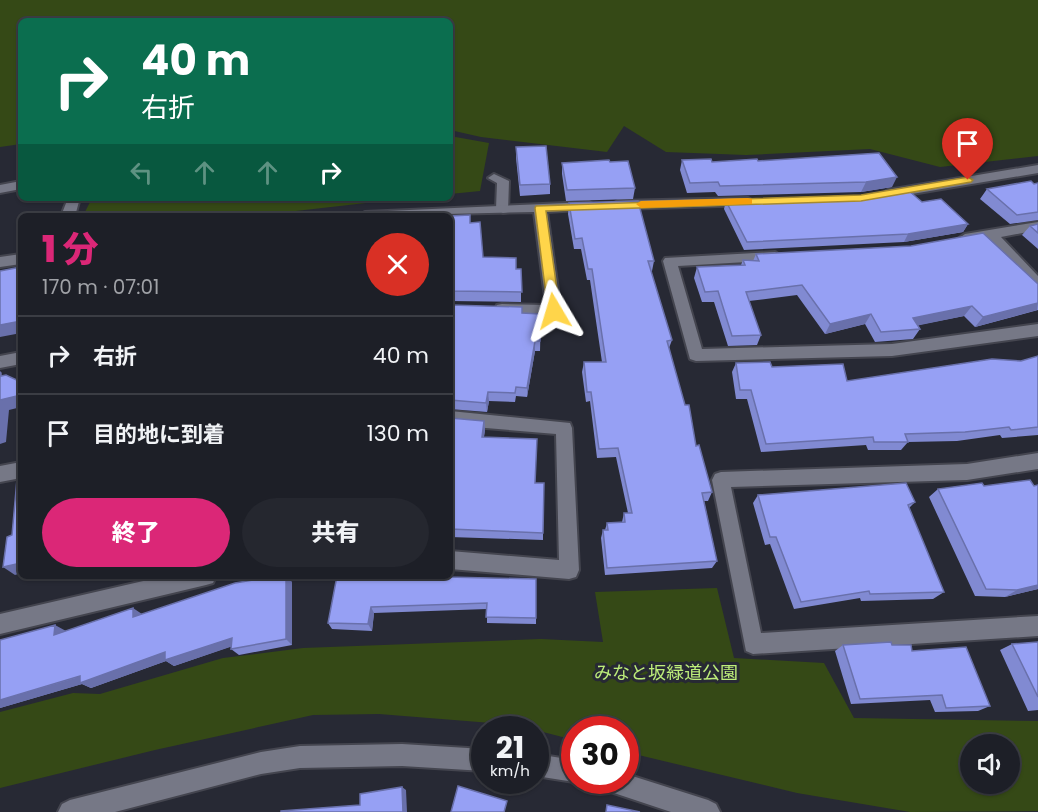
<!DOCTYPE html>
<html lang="ja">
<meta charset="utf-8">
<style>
body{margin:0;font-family:Poppins,"Noto Sans JP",sans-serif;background:#25272f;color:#f1f3f6;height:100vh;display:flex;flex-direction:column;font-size:22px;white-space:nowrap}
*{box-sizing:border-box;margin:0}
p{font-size:20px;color:#a0a2a7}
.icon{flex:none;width:33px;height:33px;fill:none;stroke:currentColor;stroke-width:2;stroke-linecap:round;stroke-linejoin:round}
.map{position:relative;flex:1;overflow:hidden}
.side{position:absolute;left:18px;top:213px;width:435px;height:366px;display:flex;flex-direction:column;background:#1d1f27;border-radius:9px;box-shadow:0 2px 4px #0004,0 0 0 2px #3b3d44}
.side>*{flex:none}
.top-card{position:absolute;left:18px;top:18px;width:435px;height:183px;border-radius:9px;box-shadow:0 2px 4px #0004,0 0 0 2px #3b3d44;background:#0b6e4f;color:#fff;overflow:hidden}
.controls{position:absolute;left:960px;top:734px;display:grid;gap:12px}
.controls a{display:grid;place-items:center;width:60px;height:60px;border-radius:50%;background:#1d1f27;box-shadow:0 2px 4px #0004,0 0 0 2px #3b3d44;font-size:30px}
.speed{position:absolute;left:471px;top:716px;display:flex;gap:12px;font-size:30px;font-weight:700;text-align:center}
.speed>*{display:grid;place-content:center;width:78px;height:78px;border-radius:50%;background:#1d1f27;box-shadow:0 2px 4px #0004,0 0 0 2px #3b3d44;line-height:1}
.speed small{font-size:15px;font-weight:400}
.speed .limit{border:9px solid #d22;background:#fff;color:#111}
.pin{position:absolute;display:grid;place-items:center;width:51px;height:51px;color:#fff;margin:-62px -26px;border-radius:50% 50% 50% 0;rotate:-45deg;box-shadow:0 0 6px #0007}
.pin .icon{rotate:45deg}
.me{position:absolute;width:66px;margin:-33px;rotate:353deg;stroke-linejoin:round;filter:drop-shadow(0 0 4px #0008)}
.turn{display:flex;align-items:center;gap:21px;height:126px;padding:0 24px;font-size:27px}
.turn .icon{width:78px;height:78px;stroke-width:2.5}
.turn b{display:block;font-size:42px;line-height:51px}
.lanes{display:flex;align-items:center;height:57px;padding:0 24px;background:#0003;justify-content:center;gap:30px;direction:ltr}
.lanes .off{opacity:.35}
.round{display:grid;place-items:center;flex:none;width:63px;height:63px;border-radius:32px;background:#25272f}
.headline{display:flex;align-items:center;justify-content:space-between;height:102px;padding:0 24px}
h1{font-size:36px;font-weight:800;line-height:45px;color:#db2777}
.cta{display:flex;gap:12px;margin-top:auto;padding:12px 24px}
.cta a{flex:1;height:69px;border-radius:36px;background:#db2777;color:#fff;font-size:24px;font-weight:800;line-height:69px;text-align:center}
.cta a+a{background:#25272f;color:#f1f3f6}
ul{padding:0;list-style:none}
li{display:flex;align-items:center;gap:18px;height:78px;padding:0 24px;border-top:2px solid #3b3d44}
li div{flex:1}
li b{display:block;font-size:22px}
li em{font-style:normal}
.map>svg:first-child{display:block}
</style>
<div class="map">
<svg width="1038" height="812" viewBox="0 0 1038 812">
<rect width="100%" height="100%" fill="#272934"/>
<path fill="#354916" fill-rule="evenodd" d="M0,0H1038V156L940,167L870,149L746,155L666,152L624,126L607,152L481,137L450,130V21H21V144L0,147Z
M450,136L489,143L480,191L450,194Z
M92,198H410L252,216H83Z
M717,588L734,658L824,663L854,718L1038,721V811L910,812L797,793L626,752V729H574V740L516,725L379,714L313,715L155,750L0,788V712L73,693L100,694L223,658L303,648L541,639L603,642L595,592ZM970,744H1010V783H970Z"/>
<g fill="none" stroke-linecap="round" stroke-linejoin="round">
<g stroke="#44454f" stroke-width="4">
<path id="service" d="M494,174L509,181L508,212L503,213L496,209L497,183L488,178Z"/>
</g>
<g stroke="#44454f" stroke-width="4">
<path id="minor" d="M1038,165V173L888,198L882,194L888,190Z
M21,181V189L0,193V185Z
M68,198H80L75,216H61Z
M748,198L755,202L753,205L618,209L611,205L618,201Z
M589,202L596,206L594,209L547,212L561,311L559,315L554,316L502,314L497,313L495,309L497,305L502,304L546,305L534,212L358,216L365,212Z
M1038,222V230L1001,237L1038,276V290L1033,289L987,240L965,244L958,239L965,234Z
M775,252L782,257L780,260L678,266L702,349L892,344L1038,324V336L892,356L696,361L690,359L663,261L665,258Z
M21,254V264L0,267V257Z
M21,352V364L0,368V356Z
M450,411L570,423L572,428L579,570L576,577L569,579L450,569V551L559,560L556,434L450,425Z
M1038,453V469L967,480L731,487L761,633L1038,616V636L753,654L746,651L712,480L715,474L721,472L967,464Z
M21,462V478L0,482V466Z
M165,576H216L213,583L206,585L0,634V614Z"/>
</g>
<g stroke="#44454f" stroke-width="4">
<path id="tertiary" d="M402,744L484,749V771L402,766L300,768L261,774L115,812H58L62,804L70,800L261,752L300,746Z
M536,754L574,760V780H580L574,782L536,776Z
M626,774L708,800L716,804L720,812H671L599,788L596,780H626Z"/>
</g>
<use href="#service" fill="#767886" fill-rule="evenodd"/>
<use href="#minor" fill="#767886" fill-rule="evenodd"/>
<use href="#tertiary" fill="#767886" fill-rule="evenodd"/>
</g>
<path fill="#818ad2" d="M516,147L550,184V194L520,196L516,158Z
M682,160L712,162L758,161L892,187L861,192L718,196L715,192L687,193L680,170Z
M610,162L635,188L633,199L566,201L562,174V163Z
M1038,183V220L1010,224L980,199L987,189Z
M726,201L922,202L968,224L963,232L904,242L744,250L724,209Z
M569,203L654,261L652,271H651L672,340L669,348L696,446L712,492L708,501H704L717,561L712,568L605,575L601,538L603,530H605L607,523L622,522L624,513H628L616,457L597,458L590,401L586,402L582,372L584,362H602L590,280H587L581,249H574L568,214Z
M450,216L470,223L483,257L516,269H521V302L450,301Z
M1038,224V249L1022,235L1030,226Z
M756,254L1038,284V310L975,327L964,316L918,325L920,329L913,339L875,342L865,324L825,334L797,295L749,301L761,335L757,345L728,346L714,302H702L694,278L697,267L741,265L743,260L753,261Z
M450,305L522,313L541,314L540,351H535L527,397L516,396L515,402L489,401L487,412L450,409Z
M1038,356V435L1002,438L1000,435L957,441L908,442L901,450H868L866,445L761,452L747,399H736L732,372L736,363L772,367L847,381L1021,361Z
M450,418L484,421L485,430L484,437L535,483L543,533V540L450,537Z
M984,486L1038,589L1005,597L975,596L929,497L938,489Z
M758,495L915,502L909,508L944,592L933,599L861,601L860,598L794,609L770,544L765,545L753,503Z
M448,576V577L536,618V624L487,623V609L374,613L372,631L332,629L328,623Z
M292,582V645L239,655L231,649L232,646L174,666L166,661L91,688L82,684L0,708V640L66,631Z
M1038,642V710L1028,711L1000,650L1012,644Z
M843,645H892L912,651L990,706L978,711L935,712L930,700L851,704L835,651Z"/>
<path fill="#6970ab" d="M897,177L892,187L861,192L866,182Z
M968,224L963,232L904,242L908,234Z
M1038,303L1037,310L975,327L983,317Z
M972,306L964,316L906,328L913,318Z
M871,314L865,324L825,334L830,324Z
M21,321V333L0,337V325Z
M535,341V351L527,397V388Z
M488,392L489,401L487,412L486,403Z
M21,395V407L9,410L6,442L0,444V400Z
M484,421L485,430L482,446V437Z
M21,563V573L15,575L3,567Z
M286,576H288L292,582V645L286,639Z
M1038,585V589L1005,597L1017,590Z
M371,607L374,613L372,631L368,624Z
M133,608L142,614L133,617Z
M55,625L66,631L54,635Z
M232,638L239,644L174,666L166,661L91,688L82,684L0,708V700L165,652Z
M402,787L406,790L407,812H403Z"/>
<path fill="#96a0f4" stroke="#6970ab" stroke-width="1.5" d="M546,146L550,184L520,185L516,147Z
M879,153L897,177L866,182L720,186L718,182L690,183L682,160L711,159L712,162L757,159L758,161Z
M609,160L610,162L628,161L635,188L567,190L562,163Z
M1031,181L1034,184L1038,183V212L1017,215L987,189Z
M908,190L922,202L941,199L968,224L908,234L747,242L726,201L865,197Z
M638,201L654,261H648L672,340L667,341L685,405H689L696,446L699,445L712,492L702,493L717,561L607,568L603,530H608L607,523L625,522L624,513H632L618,448L599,449L591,392H587L584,362H606L592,269H588L582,238L575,239L569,203Z
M470,215V223L480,222L483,257L516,258V269H521L522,292L450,291V216Z
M1038,224V233L1030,226Z
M983,233L1038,284V303L983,317L972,306L913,318L920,329L881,332L871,314L830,324L802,285L746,292L761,335L732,336L718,291L705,292L697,267L745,265L743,260L759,261L756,254L911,246Z
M21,267V321L0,325V271Z
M450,305L522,307V313L541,314L540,341H535L527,388L516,387L515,393L488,392L486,403L450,400Z
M1038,356V427L1011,430L1009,427L965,432L905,434L908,442H874L873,437L766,444L751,390H740L736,363L770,362L772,367L843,364L847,381L992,359L1021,361Z
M0,372L1,373V376L6,375L21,382V395L0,400Z
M450,418L484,421L482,437L537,439L535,483H544L543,533L450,529Z
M21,478V563L3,567L7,537L12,535L17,479Z
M1030,480L1034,486L1038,485V585L1017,590L986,589L938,489L982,483L984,486Z
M906,483L915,502L908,505L944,592L870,594L869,591L801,602L776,537H770L758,495Z
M278,576H286V639L231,649L232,638L165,660V652L80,683V676L0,700V640L55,625L54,635L133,608V617L235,583Z
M337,576H447V577L536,579V618L486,617L487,603L371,607L368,624L328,623Z
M891,642L892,645H911L912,651L966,647L990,706L946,708L942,695L860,699L843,645Z
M1038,642V697L1012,644Z
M458,786L507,801L504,812H451Z
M402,787L403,812H281V811L360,805V794Z
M607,805L640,812H606Z"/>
<path fill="#ffd54a" stroke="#a68a30" stroke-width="1.5" d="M968,177L973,180L971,182L861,201L546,211L560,311L554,316L548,311L535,208L536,206L861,195Z"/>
<path fill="#f59e0b" d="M748,198L752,199V204L641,208L636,204L641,201Z"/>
<g text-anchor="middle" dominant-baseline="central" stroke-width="6" stroke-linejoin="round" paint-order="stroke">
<g font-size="18" fill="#bded7a" stroke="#272934">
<text x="666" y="672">みなと坂緑道公園</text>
</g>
</g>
</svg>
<div class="controls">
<a><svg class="icon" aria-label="sound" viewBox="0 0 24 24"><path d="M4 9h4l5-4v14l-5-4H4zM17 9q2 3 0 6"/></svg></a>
</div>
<div class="speed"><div>21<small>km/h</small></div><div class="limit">30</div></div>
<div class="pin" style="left:968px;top:180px;background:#d93025"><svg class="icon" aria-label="arrive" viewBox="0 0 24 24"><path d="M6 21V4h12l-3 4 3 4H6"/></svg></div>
<svg class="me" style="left:554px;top:311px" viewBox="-20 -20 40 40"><path d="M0-17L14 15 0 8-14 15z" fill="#ffd54a" stroke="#fff" stroke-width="4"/></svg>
<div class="top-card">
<div class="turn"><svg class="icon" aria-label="right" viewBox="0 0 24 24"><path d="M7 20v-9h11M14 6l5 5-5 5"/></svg><div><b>40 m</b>右折</div></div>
<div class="lanes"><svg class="icon off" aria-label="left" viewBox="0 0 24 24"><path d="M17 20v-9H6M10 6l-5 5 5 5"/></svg><svg class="icon off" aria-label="ahead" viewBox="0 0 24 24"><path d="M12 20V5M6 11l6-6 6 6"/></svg><svg class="icon off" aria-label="ahead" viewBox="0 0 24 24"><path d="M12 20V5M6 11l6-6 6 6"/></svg><svg class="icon" aria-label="right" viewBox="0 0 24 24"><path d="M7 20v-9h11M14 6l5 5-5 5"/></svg></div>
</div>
<section class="side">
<div class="headline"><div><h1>1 分</h1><p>170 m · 07:01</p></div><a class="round" style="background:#d93025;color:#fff"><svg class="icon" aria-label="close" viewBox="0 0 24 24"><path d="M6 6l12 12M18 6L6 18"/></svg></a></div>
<ul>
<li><svg class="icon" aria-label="right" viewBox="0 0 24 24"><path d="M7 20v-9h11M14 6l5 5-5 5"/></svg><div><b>右折</b></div><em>40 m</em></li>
<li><svg class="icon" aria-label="arrive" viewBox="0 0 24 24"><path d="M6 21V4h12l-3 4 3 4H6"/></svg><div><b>目的地に到着</b></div><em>130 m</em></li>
</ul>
<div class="cta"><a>終了</a><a>共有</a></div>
</section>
</div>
